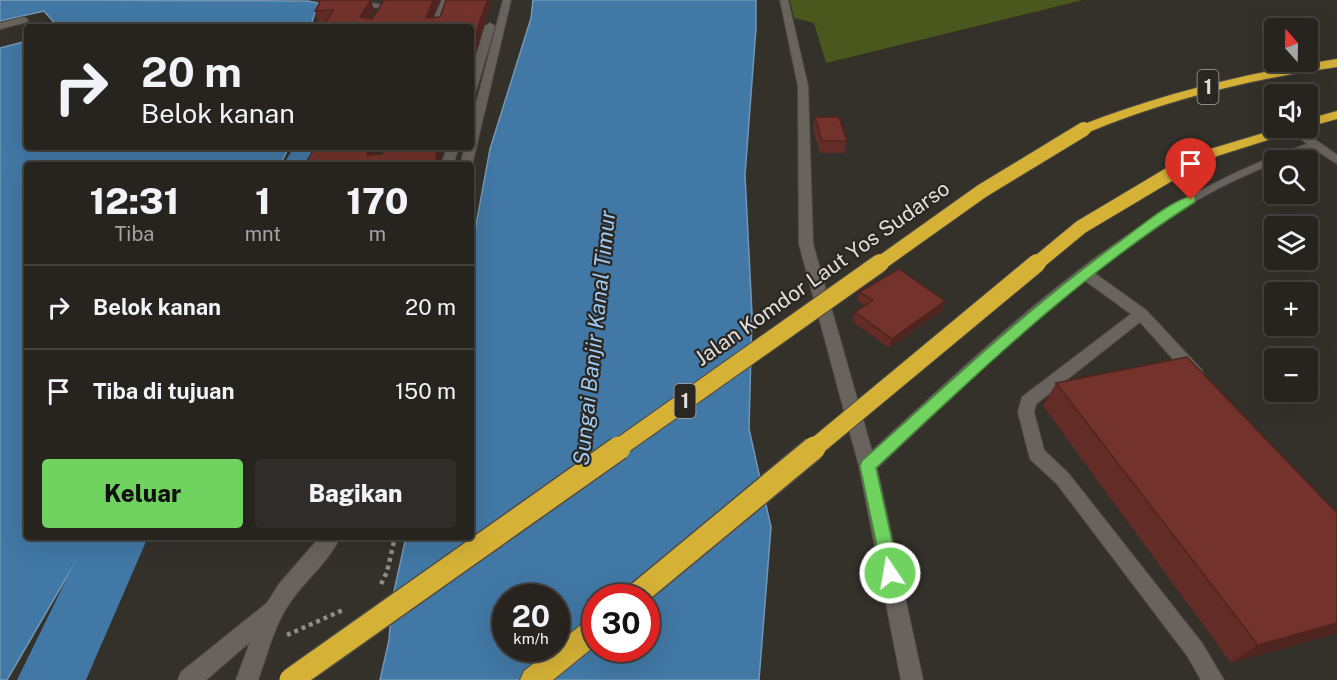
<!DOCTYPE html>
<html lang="id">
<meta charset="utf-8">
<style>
body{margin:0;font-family:"Public Sans",sans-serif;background:#2f2c29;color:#f1f3f6;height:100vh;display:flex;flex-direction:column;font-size:22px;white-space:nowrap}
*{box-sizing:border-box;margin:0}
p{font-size:20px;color:#a4a4a5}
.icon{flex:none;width:33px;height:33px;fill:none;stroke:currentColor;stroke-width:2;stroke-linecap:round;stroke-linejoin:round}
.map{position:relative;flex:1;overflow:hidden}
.sheet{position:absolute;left:24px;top:162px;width:450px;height:378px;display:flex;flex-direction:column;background:#272420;border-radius:6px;box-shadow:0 6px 24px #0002,0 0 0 2px #43413e}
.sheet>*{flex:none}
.top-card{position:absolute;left:24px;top:24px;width:450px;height:126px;border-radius:6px;box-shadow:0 6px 24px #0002,0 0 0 2px #43413e;background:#272420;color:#f1f3f6;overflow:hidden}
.needle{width:39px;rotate:340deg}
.controls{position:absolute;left:1264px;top:18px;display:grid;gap:12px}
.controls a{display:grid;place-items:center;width:54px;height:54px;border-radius:6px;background:#272420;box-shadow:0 6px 24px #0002,0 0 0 2px #43413e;font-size:30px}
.speed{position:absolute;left:492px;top:584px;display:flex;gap:12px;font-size:30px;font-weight:700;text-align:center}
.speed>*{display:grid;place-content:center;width:78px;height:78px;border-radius:50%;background:#272420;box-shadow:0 6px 24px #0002,0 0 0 2px #43413e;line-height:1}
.speed small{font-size:15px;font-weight:400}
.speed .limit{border:9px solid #d22;background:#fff;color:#111}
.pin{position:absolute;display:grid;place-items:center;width:51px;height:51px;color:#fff;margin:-62px -26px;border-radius:50% 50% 50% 0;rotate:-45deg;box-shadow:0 0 6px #0007}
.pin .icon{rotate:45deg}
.me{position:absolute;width:66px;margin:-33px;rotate:348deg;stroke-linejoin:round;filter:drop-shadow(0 0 4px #0008)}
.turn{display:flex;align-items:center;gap:21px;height:126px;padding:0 18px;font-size:27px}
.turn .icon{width:78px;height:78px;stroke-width:2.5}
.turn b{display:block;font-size:42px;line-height:51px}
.eta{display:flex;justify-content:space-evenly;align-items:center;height:102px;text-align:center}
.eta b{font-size:36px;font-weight:800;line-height:42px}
.primary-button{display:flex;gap:12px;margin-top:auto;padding:12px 18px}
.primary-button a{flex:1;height:69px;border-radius:6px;background:#70d35f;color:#111;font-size:24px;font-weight:800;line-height:69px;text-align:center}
.primary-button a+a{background:#2f2c29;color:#f1f3f6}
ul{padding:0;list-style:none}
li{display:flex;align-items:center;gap:18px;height:84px;padding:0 18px;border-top:2px solid #43413e}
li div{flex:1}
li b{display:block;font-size:22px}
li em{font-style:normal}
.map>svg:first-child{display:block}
</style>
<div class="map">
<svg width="1337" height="680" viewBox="0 0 1337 680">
<rect width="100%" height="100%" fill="#34302a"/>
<path fill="#4a581d" d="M790,0H1083L826,63L814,23L794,18Z"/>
<path fill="#4278a5" stroke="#7297b5" stroke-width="1.5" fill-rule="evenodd" d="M0,0L308,1L318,3L312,22L319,26L58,27L44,11L0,21Z
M533,0H756V28L745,175L752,314L749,429L771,527L759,680H380L389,640L392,600L406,537H471V252L490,149L531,18ZM506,597H556V648H506ZM596,597H646V648H596Z
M27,41V147H289L280,165H27V537H90L7,680H0V48Z"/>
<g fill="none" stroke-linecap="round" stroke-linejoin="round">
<path fill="#4278a5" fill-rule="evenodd" d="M294,147H330L321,165H283Z
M87,537H148L86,680H17Z"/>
<g stroke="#4f4b47" stroke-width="2">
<path id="minor" d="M335,0H358L387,6L383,9Z
M442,0H450L440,27H430Z
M503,0H511L472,165H460L465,147H471V123Z
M780,0H788L808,86L813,244L872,451C1004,330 1134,202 1307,144L1288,128H1299L1337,155V164L1314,149L1275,160V163C1209,188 1147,228 1093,272L1146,310L1201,369L1203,373L1201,377H1189L1140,322L1036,404L1034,412L1044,450L1069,474L1202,643L1224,680H1201L1188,657L1057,484L1030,459L1018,412L1022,397L1131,314L1084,280L1004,348L877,468L923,680H901L859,466L799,244L798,86Z
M24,17L28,20L27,22L0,29V23Z
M490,23L495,26L476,91L471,94V74L485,26Z
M447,147H459L453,165H441Z
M320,537H340C328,564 302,582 287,607C273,629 267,656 258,680H236L250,642L206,680H178L181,672L267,603L279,584Z"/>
</g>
<g stroke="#4f4b47" stroke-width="2">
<path id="highway" d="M1337,59V67C1251,79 1169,99 1089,132L1084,133L1077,129L1079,126C1163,93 1248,73 1337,59Z
M1337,111V119L1308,127V119Z
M1280,128H1299L1297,131L1217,156L1185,171L1180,172L1173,168L1207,150Z
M596,617V645L553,680H520L524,671L553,648H556V645L587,620Z"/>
</g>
<path stroke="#908d88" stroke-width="4.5" stroke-dasharray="4 4" stroke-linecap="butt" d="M381,584L387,572L395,537
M287,635L343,610"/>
<use href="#minor" fill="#68635d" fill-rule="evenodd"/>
<use href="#highway" fill="#d5b136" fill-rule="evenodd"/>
<g stroke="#4f4b47" stroke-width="16" stroke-linecap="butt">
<path id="highway-bridge-far2" d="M878,265L982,191L1084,129
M1035,265L1081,227L1180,168"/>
</g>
<g stroke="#4f4b47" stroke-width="20" stroke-linecap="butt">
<path id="highway-bridge-far1" d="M617,449L880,263
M813,449L1037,263"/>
</g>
<g stroke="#4f4b47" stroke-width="26" stroke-linecap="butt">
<path id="highway-bridge" d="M634,597L814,448
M291,680L619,448"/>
</g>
<use href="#highway-bridge-far2" stroke="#d5b136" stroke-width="14"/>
<use href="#highway-bridge-far1" stroke="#d5b136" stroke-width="18"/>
<use href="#highway-bridge" stroke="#d5b136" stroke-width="23"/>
</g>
<path fill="#632c26" d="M311,0H381H371L374,10L369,18L372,19L384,0H440L433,18L440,17L492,0L471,65V27L318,22L315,11L321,1Z
M815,117L847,141L844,153H820L813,129Z
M859,292L945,301L942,310L889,348L852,321L855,312L865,306L857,300Z
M1056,383L1337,633L1231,663L1043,406Z"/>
<path fill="#50241f" d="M371,0L374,10L363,27L360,17Z
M433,0H440L429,27L426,18Z
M487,0H492L471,65V48Z
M369,147H378L371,165L367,155Z
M438,147H444L439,163L440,165H434Z
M945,301L942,310L889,348L892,339Z
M1337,623V633L1231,663L1258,645Z"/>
<path fill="#73332c" stroke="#50241f" stroke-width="1.5" d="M321,0H371L360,17L372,19L384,0H433L426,18L440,17L446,0H487L471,48V27H323L333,10L315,11Z
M815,117H839L847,141H822Z
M315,147H369L367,155L382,154L385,147H438L436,152L437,155L434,165H305Z
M899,269L945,301L892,339L855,312L873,300L859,292Z
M1187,357L1337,513V623L1258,645L1056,383Z"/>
<path fill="#70d35f" stroke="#49893e" stroke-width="1.5" d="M1191,196L1195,197V202C1077,277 978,373 876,468L899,573L896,579L890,581L884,579L860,466L862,461C947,385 1029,307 1122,240C1141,226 1169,202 1191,196Z"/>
<g text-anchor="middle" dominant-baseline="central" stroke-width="4.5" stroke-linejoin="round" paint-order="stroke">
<g fill="#2a2621" stroke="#aaa7a3" stroke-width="1.5">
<rect x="1197.5" y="70" width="21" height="34" rx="4.5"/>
<rect x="674.5" y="384" width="21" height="34" rx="4.5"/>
</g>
<g font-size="20" font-weight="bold" fill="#e1dedb">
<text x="1208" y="87">1</text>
<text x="685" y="401">1</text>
</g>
<g font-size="21" fill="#e1dedb" stroke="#2a2621">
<text transform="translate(822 273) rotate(-35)">Jalan Komdor Laut Yos Sudarso</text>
</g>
<g font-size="22" font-style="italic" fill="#9ecaf2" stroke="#2a2621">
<text transform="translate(594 338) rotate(-84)">Sungai Banjir Kanal Timur</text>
</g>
</g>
</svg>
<div class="controls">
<a><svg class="needle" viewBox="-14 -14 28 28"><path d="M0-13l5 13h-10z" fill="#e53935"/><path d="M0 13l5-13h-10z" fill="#a4a4a5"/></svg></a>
<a><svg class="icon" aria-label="sound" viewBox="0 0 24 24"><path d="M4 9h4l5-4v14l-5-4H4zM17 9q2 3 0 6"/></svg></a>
<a><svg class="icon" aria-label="search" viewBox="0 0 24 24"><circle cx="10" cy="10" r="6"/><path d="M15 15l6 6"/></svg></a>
<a><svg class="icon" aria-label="layers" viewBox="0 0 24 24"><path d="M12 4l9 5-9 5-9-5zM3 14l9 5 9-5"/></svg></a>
<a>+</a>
<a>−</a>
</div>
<div class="speed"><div>20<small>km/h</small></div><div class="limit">30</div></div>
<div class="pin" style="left:1191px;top:200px;background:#d93025"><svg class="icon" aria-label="arrive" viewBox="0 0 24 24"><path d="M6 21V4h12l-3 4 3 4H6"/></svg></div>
<svg class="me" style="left:890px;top:573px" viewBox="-20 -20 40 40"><circle r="17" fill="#70d35f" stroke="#fff" stroke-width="3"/><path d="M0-11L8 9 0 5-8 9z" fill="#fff"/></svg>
<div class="top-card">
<div class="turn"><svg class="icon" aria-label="right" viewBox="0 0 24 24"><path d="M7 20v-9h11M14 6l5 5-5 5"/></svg><div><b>20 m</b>Belok kanan</div></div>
</div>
<section class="sheet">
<div class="eta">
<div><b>12:31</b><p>Tiba</p></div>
<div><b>1</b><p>mnt</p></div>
<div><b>170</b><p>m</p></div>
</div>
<ul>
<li><svg class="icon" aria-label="right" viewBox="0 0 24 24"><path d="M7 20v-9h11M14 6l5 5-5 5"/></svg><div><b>Belok kanan</b></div><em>20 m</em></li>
<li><svg class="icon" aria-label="arrive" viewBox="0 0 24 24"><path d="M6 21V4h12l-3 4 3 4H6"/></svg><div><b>Tiba di tujuan</b></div><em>150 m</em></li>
</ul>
<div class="primary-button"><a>Keluar</a><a>Bagikan</a></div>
</section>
</div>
